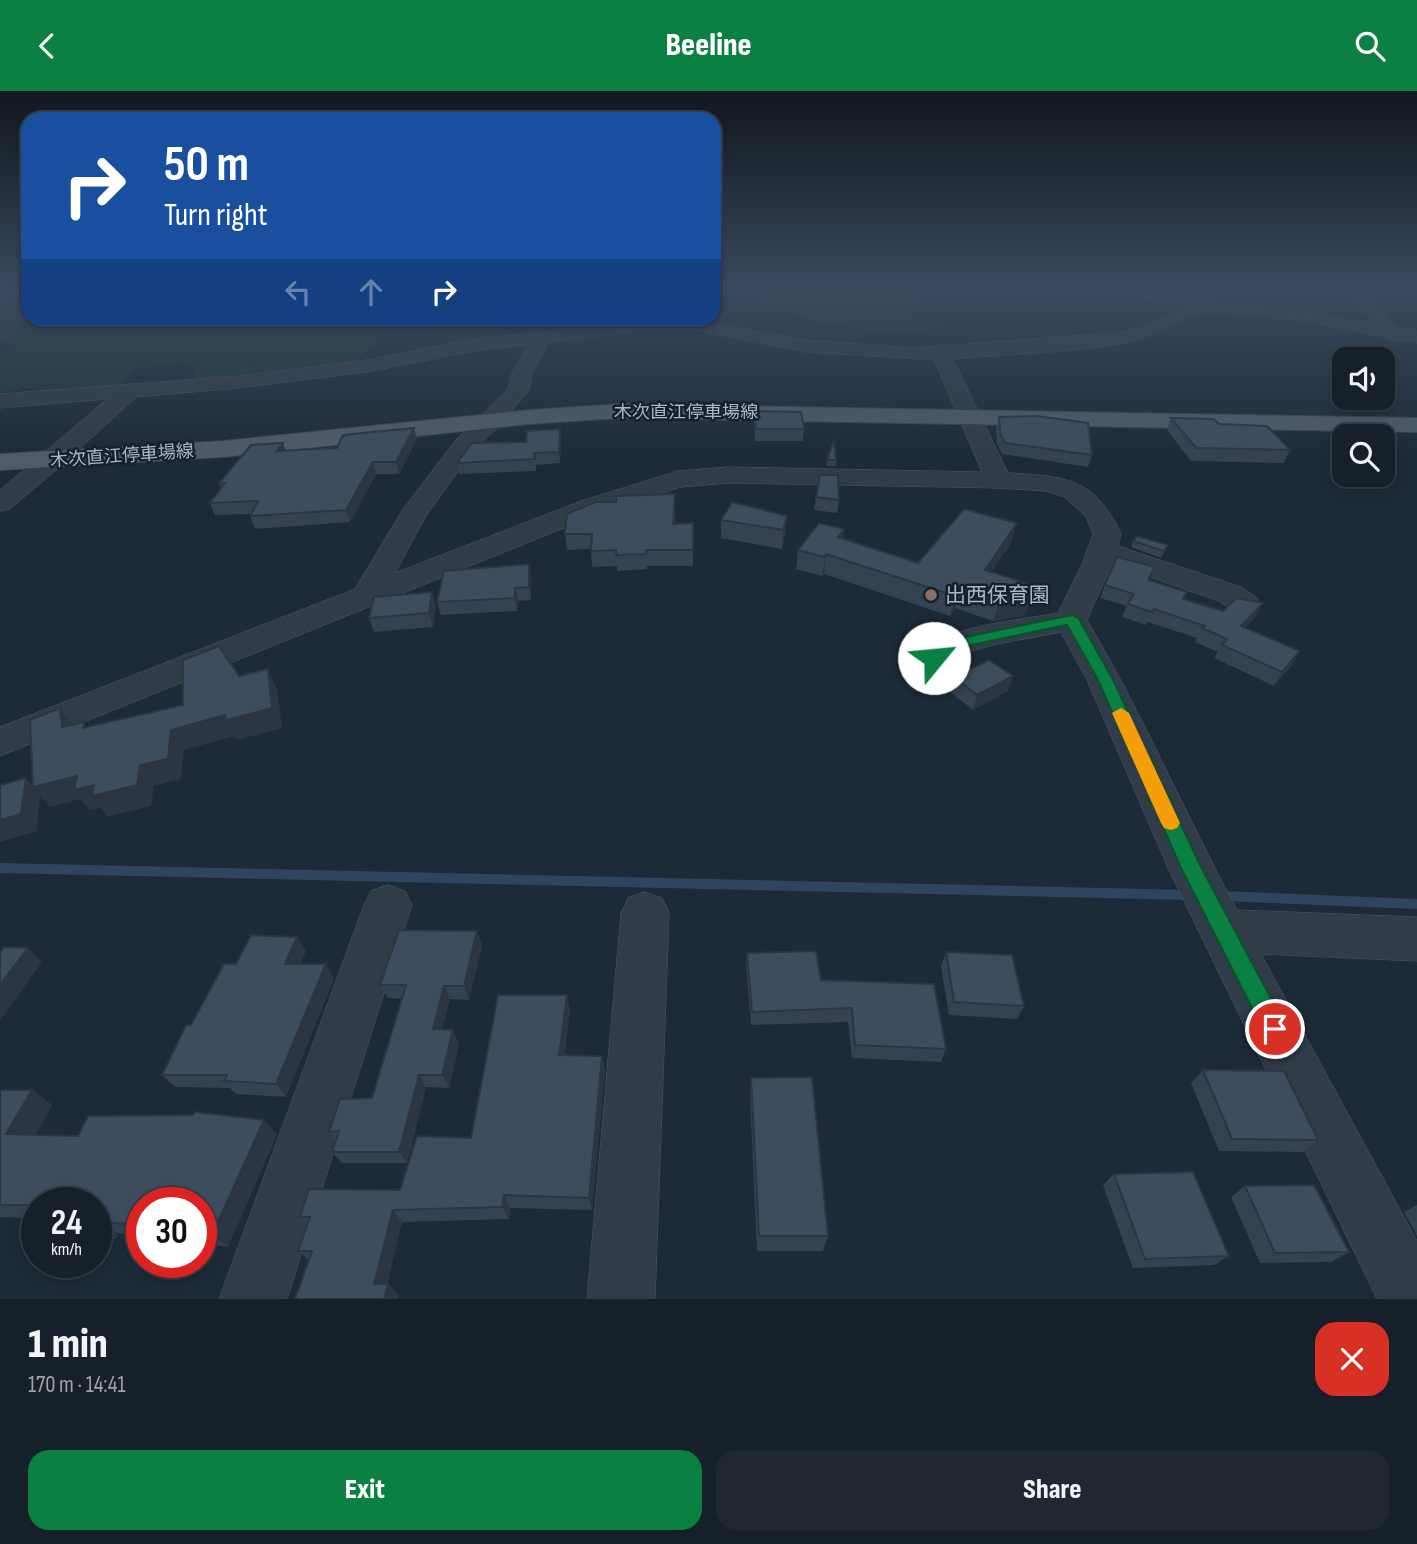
<!DOCTYPE html>
<meta charset="utf-8">
<style>
body{margin:0;font-family:"Sofia Sans Condensed","Noto Sans JP",sans-serif;background:#1f2832;color:#f1f3f6;height:100vh;display:flex;flex-direction:column;font-size:26px;white-space:nowrap}
*{box-sizing:border-box;margin:0}
p{font-size:23px;color:#9ea3a8}
.icon{flex:none;width:38px;height:38px;fill:none;stroke:currentColor;stroke-width:2;stroke-linecap:round;stroke-linejoin:round}
.map{position:relative;height:1208px;overflow:hidden}
.sheet{display:flex;flex-direction:column;background:#16202a;flex:1}
.sheet>*{flex:none}
.hud{position:absolute;left:21px;top:21px;width:700px;height:214px;border-radius:21px;box-shadow:0 4px 10px #0003,0 0 0 2px #353e47;background:#1a4fa0;color:#fff;overflow:hidden}
.buttons{position:absolute;left:1332px;top:256px;display:grid;gap:14px}
.buttons a{display:grid;place-items:center;width:63px;height:63px;border-radius:14px;background:#16202a;box-shadow:0 4px 10px #0003,0 0 0 2px #353e47;font-size:35px}
.speed{position:absolute;left:21px;top:1096px;display:flex;gap:14px;font-size:35px;font-weight:700;text-align:center}
.speed>*{display:grid;place-content:center;width:91px;height:91px;border-radius:50%;background:#16202a;box-shadow:0 4px 10px #0003,0 0 0 2px #353e47;line-height:1}
.speed small{font-size:18px;font-weight:400}
.speed .limit{border:10px solid #d22;background:#fff;color:#111}
.pin{position:absolute;display:grid;place-items:center;width:60px;height:60px;color:#fff;margin:-30px;border:4px solid #fff;border-radius:50%;box-shadow:0 2px 7px #0007}
.me{position:absolute;width:77px;margin:-38px;rotate:62deg;stroke-linejoin:round;filter:drop-shadow(0 0 5px #0008)}
.turn{display:flex;align-items:center;gap:24px;height:147px;padding:0 28px;font-size:32px}
.turn .icon{width:91px;height:91px;stroke-width:2.5}
.turn b{display:block;font-size:49px;line-height:60px}
.lanes{display:flex;align-items:center;height:66px;padding:0 28px;background:#0003;justify-content:center;gap:35px;direction:ltr}
.lanes .off{opacity:.35}
.round{display:grid;place-items:center;flex:none;width:74px;height:74px;border-radius:21px;background:#1f2832}
.headline{display:flex;align-items:center;justify-content:space-between;height:119px;padding:0 28px}
h1{font-size:42px;font-weight:800;line-height:52px}
.cta{display:flex;gap:14px;margin-top:auto;padding:14px 28px}
.cta a{flex:1;height:80px;border-radius:21px;background:#0b8043;color:#fff;font-size:28px;font-weight:800;line-height:80px;text-align:center}
.cta a+a{background:#1f2832;color:#f1f3f6}
header{display:flex;justify-content:space-between;align-items:center;height:91px;padding:0 28px;background:#0b8043;color:#fff;font-size:32px;font-weight:800}
.map>svg:first-child{display:block}
</style>
<header><svg class="icon" aria-label="back" viewBox="0 0 24 24"><path d="M15 5l-7 7 7 7"/></svg>Beeline<svg class="icon" aria-label="search" viewBox="0 0 24 24"><circle cx="10" cy="10" r="6"/><path d="M15 15l6 6"/></svg></header>
<div class="map">
<svg width="1417" height="1208" viewBox="0 0 1417 1208">
<rect width="100%" height="100%" fill="#1d2a38"/>
<path fill="#1f3839" d="M0,198H28V228H508L515,236C485,266 426,231 388,242C378,245 368,263 356,270L194,289L193,277L186,272L135,278L119,296L32,302L41,297H22L0,304V265L17,255L0,250Z
M738,198H956V199L926,198L917,211L895,221L952,233C937,236 920,241 904,241C854,242 781,226 738,198Z"/>
<g fill="none" stroke-linecap="round" stroke-linejoin="round">
<path stroke="#2d455f" stroke-width="4.5" d="M700,231L735,237"/>
<path stroke="#2d455f" stroke-width="10" d="M0,777L1190,804
M1221,805L1417,813"/>
<g stroke="#4c5764" stroke-width="1">
<path id="minor" d="M1106,198H1153L1181,202L1204,211L1296,219L1374,233L1353,207L1368,198H1390L1372,209L1398,237L1417,240V252L1402,249L1395,251L1386,246L1296,229L1213,221C1181,223 1153,247 1121,253C1066,262 1009,263 953,268L1008,382C1065,385 1095,387 1121,443L1118,455L1241,496L1256,506L1261,513L1256,520C1240,524 1232,519 1219,510L1112,473L1087,529C1143,623 1185,723 1237,819L1417,826V870L1261,863L1417,1150V1208H1377L1169,779L1087,589L1061,541C1034,547 1005,550 978,558C957,564 946,581 922,575L917,567C937,535 1022,529 1058,522L1083,471L1093,443L1086,426L1065,406L1046,400L999,397L728,392L681,396L601,422L0,665V636L355,498L403,418L455,350L508,298L512,283L528,253L474,260L367,281L238,297L136,306L62,374L10,418L0,420V399L107,308L0,317V303L238,285L367,269L474,248L659,228L700,230L806,249L914,257L1121,241L1139,237L1185,216L1172,211L1114,203ZM659,238L700,240L806,261L934,269L982,381L728,376L678,380L581,410L395,482L426,425L473,360L500,334L529,299L532,283L549,251Z
M388,794L405,800L412,814L287,1208H219L364,814L371,800Z
M645,801L662,807L669,822L655,1208H587L621,822L628,807Z"/>
</g>
<g stroke="#3b4552" stroke-width="2">
<path id="major" d="M620,313L1417,327V341L620,327L529,333L223,366L0,379V363L223,350L529,319Z"/>
</g>
<use href="#minor" fill="#313c49" fill-rule="evenodd"/>
<use href="#major" fill="#4f5b69" fill-rule="evenodd"/>
</g>
<path fill="#354251" d="M754,320L804,338L803,350H755Z
M999,326L1092,364L1088,376L1002,363L997,353L996,337Z
M1171,327L1219,333L1290,359L1284,372L1191,370L1167,339Z
M414,337L417,348L399,383H376L350,431L255,438L250,425L251,423L215,424L210,412L221,397L219,392L283,352L286,360L337,357Z
M561,349L560,372L536,374V380L459,383L457,372Z
M827,369H836V375H826Z
M675,403V433L693,432V475H647V478L617,480V475L592,476L591,458L567,459L565,443L616,411Z
M816,406L839,409L837,422L814,419Z
M787,425L785,443L782,458L721,447V429Z
M844,438L843,448L918,472L1011,452L991,481L1029,515L1023,525L993,530L955,517L950,525L824,483L822,485L796,478L798,459Z
M1133,450L1168,454L1161,467L1131,456Z
M531,486V509L518,510L517,520L441,524L437,511Z
M1149,490L1183,508L1223,520L1256,525L1245,537L1300,560L1292,574L1274,595L1214,567L1218,561L1195,551L1197,547L1148,531L1146,534L1122,526L1127,515L1100,507L1105,494Z
M436,515L433,536L374,541L369,527Z
M1013,585L1008,600L973,619L950,601L954,586Z
M477,840L482,854L469,909L450,908L442,938L459,952L449,997L426,996L407,1072H342L332,1061L336,1049L329,1041L372,1007L402,908L388,907L380,894Z
M297,846L306,860L300,873L334,887L286,1006L236,1003L230,997L175,996L162,984L191,934L236,873Z
M946,861L1024,915L1017,928L949,924L941,875Z
M747,862L821,889L946,958L941,971L852,967L848,931L751,934L746,875Z
M567,904L570,920L564,964L602,965L605,979L592,1119L510,1117L509,1128L402,1131L387,1193L398,1203L397,1208H295L309,1169L298,1160L308,1133L300,1126L400,1099L471,1047Z
M1203,979L1318,1049L1303,1061L1219,1060L1191,992Z
M751,987L828,1145L823,1160H757L750,1005Z
M0,999H32L52,1014L35,1044L78,1045L264,1029L277,1043L228,1156L201,1152V1111H142V1145L118,1142L116,1148H96V1111H37V1127L0,1126Z
M1114,1083L1229,1165L1214,1174L1133,1177L1103,1094Z
M1245,1095L1349,1161L1331,1171L1260,1172L1231,1106Z
M1417,1114V1145L1404,1121Z"/>
<path fill="#2b3642" d="M414,337L417,348L399,383L396,371Z
M560,338L561,349L560,372L559,361Z
M283,352L287,364L277,360Z
M373,371L376,383L350,431L346,419Z
M787,425L785,443L782,458L783,439Z
M1017,432L1011,452L979,499L985,479Z
M844,438L842,458L838,446Z
M826,463L824,483L822,485L825,466Z
M529,473L531,486V509L529,496Z
M1035,495L1029,515L1023,525L993,530L999,510Z
M515,497L518,510L517,520L515,507Z
M960,497L955,517L950,525L955,505Z
M432,501L436,515L433,536L429,522Z
M1263,512L1256,525L1234,548L1241,535Z
M1300,560L1292,574L1274,595L1282,581Z
M268,578L277,598L282,637L237,649L235,645L184,659L181,688L154,695L151,715L107,726L101,717L90,720L81,708L50,716L40,705L37,740L0,751V729L26,687L33,696L77,685L94,694L140,674L171,639Z
M1013,585L1008,600L973,619L977,604Z
M60,617L75,638L62,636Z
M477,840L482,854L469,909L464,895Z
M297,846L306,860L294,887L285,873Z
M28,857L42,871L0,930V894Z
M326,873L334,887L286,1006L276,993Z
M444,895L450,908L439,951L433,938Z
M567,904L570,920L563,979L559,964Z
M453,939L459,952L449,997L442,984Z
M602,965L605,979L592,1119L589,1107Z
M419,984L426,996L407,1072L399,1061Z
M32,999L52,1014L27,1057L6,1043Z
M264,1029L277,1043L228,1156L212,1144Z
M504,1104L510,1117L509,1128L502,1116Z
M393,1119L402,1131L385,1203L374,1193Z
M98,1130L118,1142L116,1148L96,1136Z
M388,1193L398,1203L397,1208H384Z"/>
<path fill="#3e4d5e" stroke="#2b3642" stroke-width="2" d="M754,320L801,321L804,338H756Z
M1036,325L1088,332L1092,364L1005,352L1000,342L999,326Z
M1171,327L1214,328L1219,333L1267,335L1290,359L1196,357Z
M414,337L396,371H373L346,419L250,425L258,410L210,412L225,392H219L251,354L283,352L277,360L337,357L343,344Z
M560,338L559,361L534,362L535,368L457,372L472,352L526,351L527,340Z
M834,348L836,369H827Z
M820,384H838L839,409L816,406Z
M675,403L673,433L693,432V459H646V463L616,464V459L591,460L592,443H565L567,423L596,411H616V405Z
M732,411L787,425L783,439L721,429Z
M964,418L1017,432L985,479L1035,495L1029,505L999,510L960,497L955,505L826,463L825,466L798,459L819,432L844,438L838,446L918,472Z
M1137,445L1168,454L1164,460L1133,450Z
M1117,466L1155,476L1148,489L1187,501L1183,508L1223,520L1236,507L1263,512L1241,535L1300,560L1282,581L1222,554L1227,548L1202,537L1205,535L1154,518L1152,521L1128,513L1134,503L1105,494Z
M529,473V496L515,497V507L437,511L444,480Z
M432,501L429,522L369,527L374,506Z
M219,555L239,585L268,578L272,617L226,629L225,624L171,639L168,668L140,674L137,694L92,705L94,694L74,699L77,685L33,696L30,629L60,617L62,636L85,631L83,637L183,614V569Z
M989,569L1013,585L977,604L954,586Z
M26,687L21,723L0,729V694Z
M399,839L477,840L464,895H444L433,938L453,939L442,984H419L399,1061H332L339,1040L329,1041L340,1008L372,1007L406,894H380Z
M251,844L297,846L285,873H326L276,993L224,990L227,984H162L186,934H191L224,873H236Z
M4,856L28,857L0,894V861Z
M816,860L821,889L934,893L946,958L855,954L852,917L752,921L747,862Z
M946,861L1012,864L1024,915L954,911Z
M498,904H567L559,964L602,965L589,1107L504,1104L502,1116L393,1119L374,1193H388L384,1208H295L312,1160H298L310,1126H300L309,1098L400,1099L417,1045L471,1047Z
M1203,979L1284,980L1318,1049L1232,1048Z
M812,986L828,1145H759L751,987Z
M0,999H32L6,1043L78,1045L88,1025L193,1024L195,1021L264,1029L212,1144L201,1142V1111H142V1135L98,1130L96,1134V1111H37V1114H0Z
M1193,1081L1229,1165L1145,1168L1114,1083Z
M1314,1094L1349,1161L1275,1162L1245,1095Z"/>
<linearGradient id="sky" x2="0" y2="1"><stop stop-color="#10171f"/><stop offset="0.54" stop-color="#3a4a5e"/><stop offset="1" stop-color="#3a4a5e" stop-opacity="0"/></linearGradient>
<rect width="1417" height="367" fill="url(#sky)"/>
<path fill="#0b8043" stroke="#07532c" stroke-width="2" d="M1072,524L1079,528L1113,589L1201,776L1283,930L1287,938L1283,946L1275,950L1267,946L1182,779L1098,589L1067,534L971,554L934,572L926,567L961,547Z"/>
<path fill="#f59e0b" d="M1121,617L1129,622L1180,732L1177,737L1171,739L1164,737L1161,732L1112,622Z"/>
<circle fill="#8d6e63" stroke="#17212d" stroke-width="2.5" cx="931" cy="504" r="7"/>
<g text-anchor="middle" dominant-baseline="central" stroke-width="5" stroke-linejoin="round" paint-order="stroke">
<g font-size="18" fill="#abb7c6" stroke="#17212d">
<text x="686" y="321">木次直江停車場線</text>
<text transform="translate(122 365) rotate(-4)">木次直江停車場線</text>
</g>
<g font-size="21" fill="#abb7c6" stroke="#17212d" text-anchor="start">
<text x="945" y="504">出西保育園</text>
</g>
</g>
</svg>
<div class="buttons">
<a><svg class="icon" aria-label="sound" viewBox="0 0 24 24"><path d="M4 9h4l5-4v14l-5-4H4zM17 9q2 3 0 6"/></svg></a>
<a><svg class="icon" aria-label="search" viewBox="0 0 24 24"><circle cx="10" cy="10" r="6"/><path d="M15 15l6 6"/></svg></a>
</div>
<div class="speed"><div>24<small>km/h</small></div><div class="limit">30</div></div>
<div class="pin" style="left:1275px;top:938px;background:#d93025"><svg class="icon" aria-label="arrive" viewBox="0 0 24 24"><path d="M6 21V4h12l-3 4 3 4H6"/></svg></div>
<svg class="me" style="left:934px;top:567px" viewBox="-20 -20 40 40"><circle r="19" fill="#fff"/><path d="M0-13L10 11 0 6-10 11z" fill="#0b8043"/></svg>
<div class="hud">
<div class="turn"><svg class="icon" aria-label="right" viewBox="0 0 24 24"><path d="M7 20v-9h11M14 6l5 5-5 5"/></svg><div><b>50 m</b>Turn right</div></div>
<div class="lanes"><svg class="icon off" aria-label="left" viewBox="0 0 24 24"><path d="M17 20v-9H6M10 6l-5 5 5 5"/></svg><svg class="icon off" aria-label="ahead" viewBox="0 0 24 24"><path d="M12 20V5M6 11l6-6 6 6"/></svg><svg class="icon" aria-label="right" viewBox="0 0 24 24"><path d="M7 20v-9h11M14 6l5 5-5 5"/></svg></div>
</div>
</div>
<section class="sheet">
<div class="headline"><div><h1>1 min</h1><p>170 m · 14:41</p></div><a class="round" style="background:#d93025;color:#fff"><svg class="icon" aria-label="close" viewBox="0 0 24 24"><path d="M6 6l12 12M18 6L6 18"/></svg></a></div>
<div class="cta"><a>Exit</a><a>Share</a></div>
</section>
